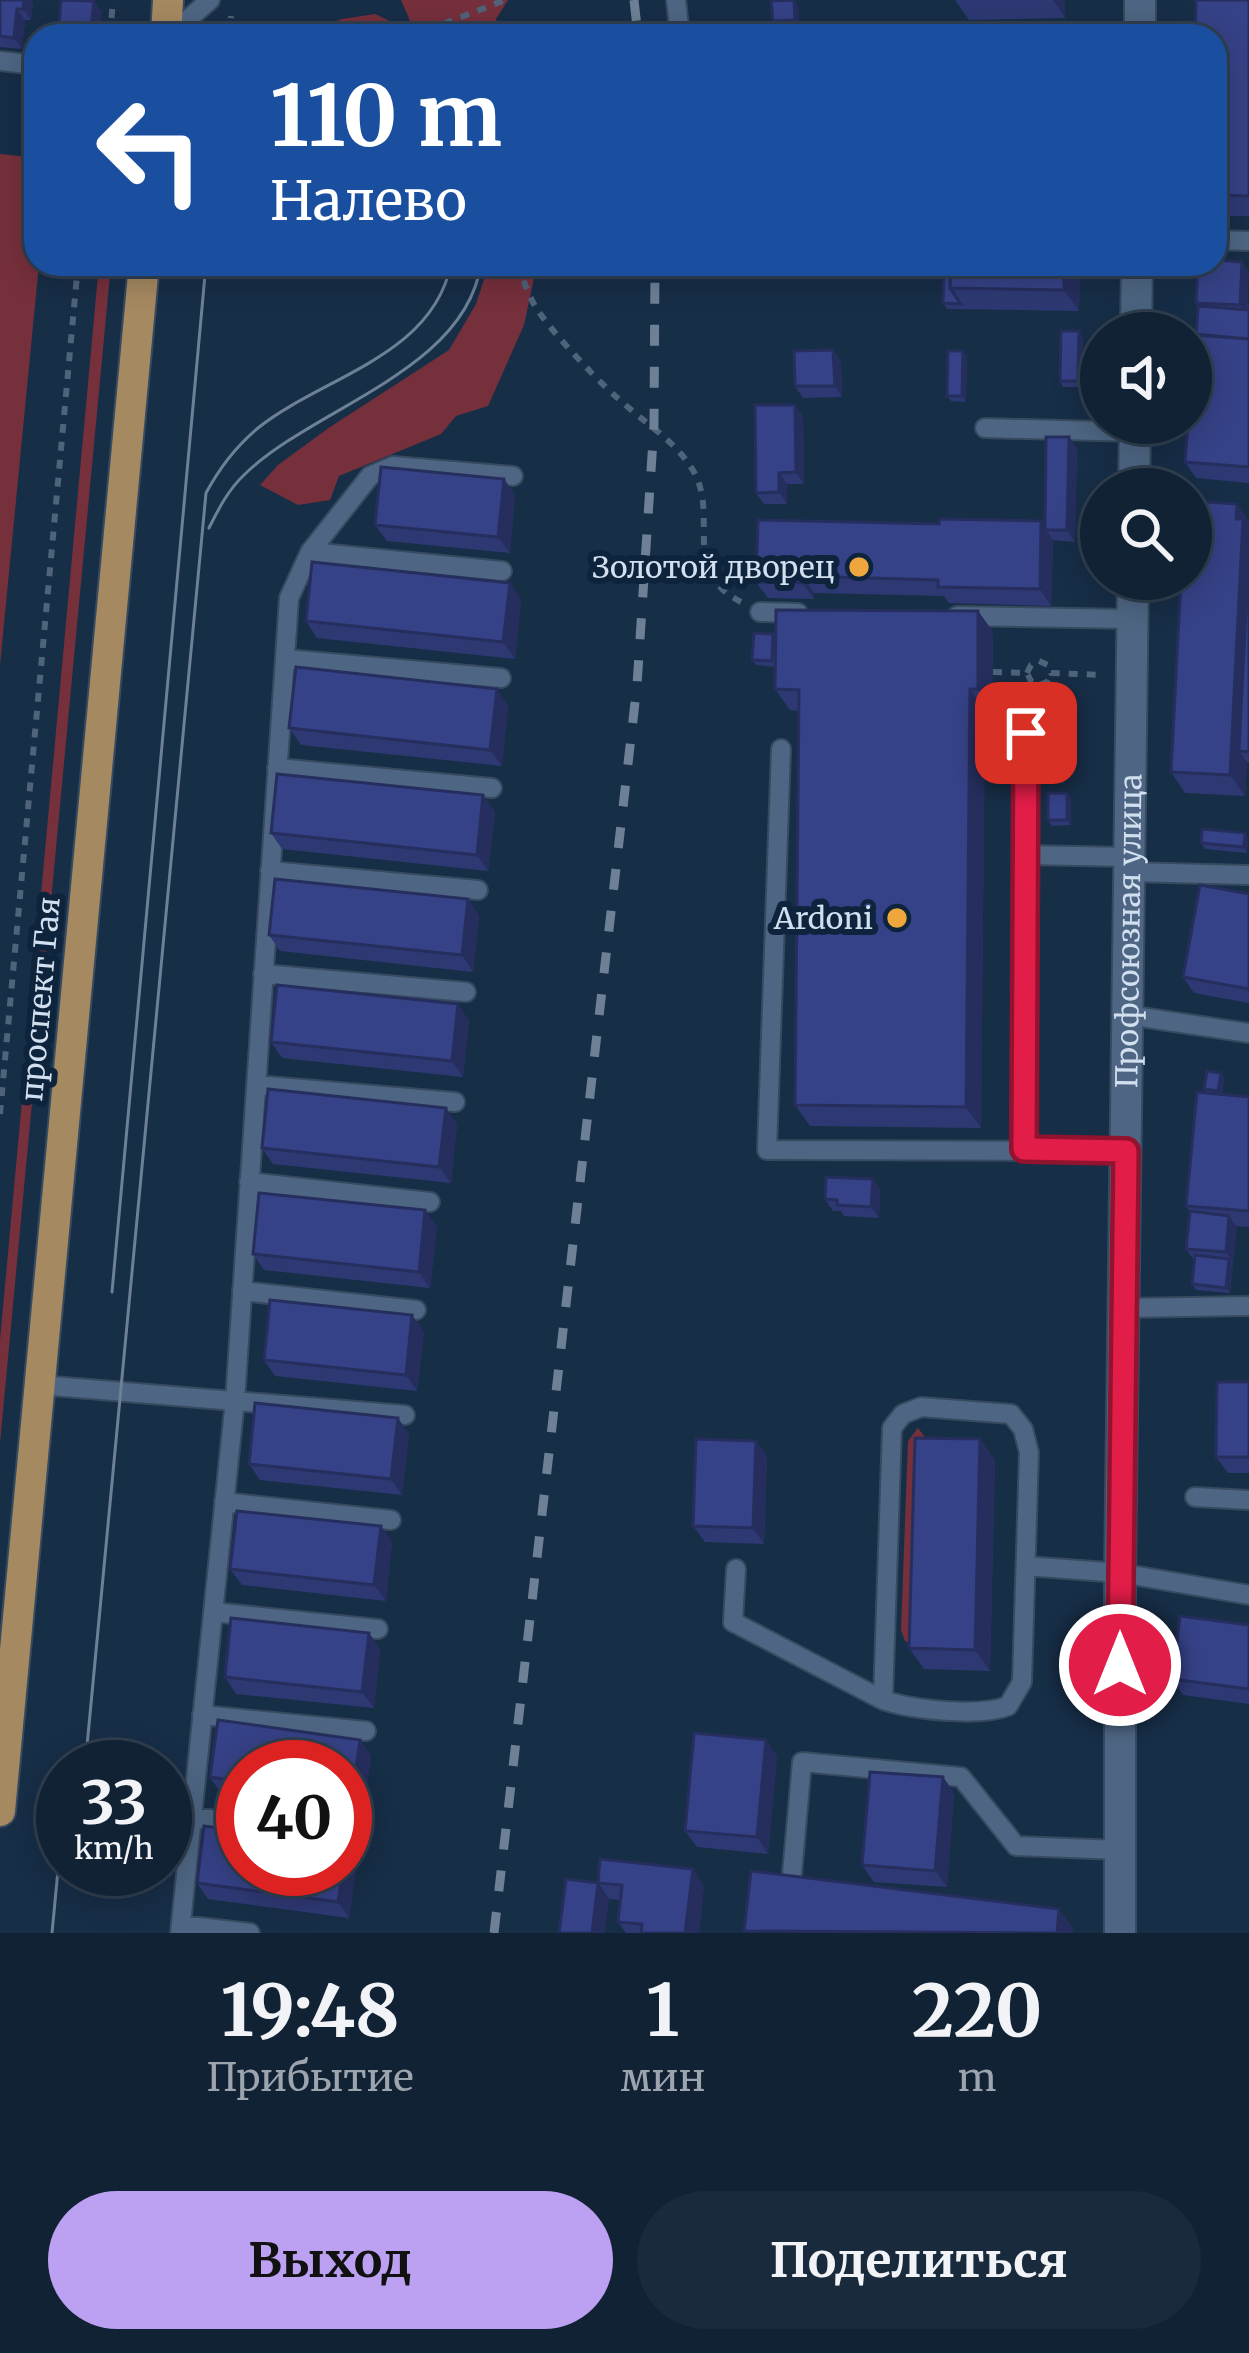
<!DOCTYPE html>
<html lang="ru">
<meta charset="utf-8">
<style>
body{margin:0;font-family:Merriweather,serif;background:#1a2a3d;color:#f1f3f6;height:100vh;display:flex;flex-direction:column;font-size:45px;white-space:nowrap}
*{box-sizing:border-box;margin:0}
p{font-size:39px;color:#9ca4ad}
.icon{flex:none;width:66px;height:66px;fill:none;stroke:currentColor;stroke-width:2;stroke-linecap:round;stroke-linejoin:round}
.map{position:relative;height:1933px;overflow:hidden}
.details{display:flex;flex-direction:column;background:#112235;flex:1}
.details>*{flex:none}
.banner{position:absolute;left:24px;top:24px;width:1203px;height:252px;border-radius:36px;box-shadow:0 6px 30px #0003,0 0 0 3px #303f50;background:#1a4fa0;color:#fff;overflow:hidden}
.tools{position:absolute;left:1080px;top:312px;display:grid;gap:24px}
.tools a{display:grid;place-items:center;width:132px;height:132px;border-radius:50%;background:#112235;box-shadow:0 6px 30px #0003,0 0 0 3px #303f50;font-size:60px}
.speed{position:absolute;left:36px;top:1740px;display:flex;gap:24px;font-size:60px;font-weight:700;text-align:center}
.speed>*{display:grid;place-content:center;width:156px;height:156px;border-radius:50%;background:#112235;box-shadow:0 6px 30px #0003,0 0 0 3px #303f50;line-height:1}
.speed small{font-size:30px;font-weight:400}
.speed .limit{border:18px solid #d22;background:#fff;color:#111}
.pin{position:absolute;display:grid;place-items:center;width:102px;height:102px;color:#fff;margin:-51px;border-radius:24px;box-shadow:0 6px 18px #0006}
.me{position:absolute;width:132px;margin:-66px;rotate:0deg;stroke-linejoin:round;filter:drop-shadow(0 0 9px #0008)}
.turn{display:flex;align-items:center;gap:42px;height:252px;padding:0 48px;font-size:54px}
.turn .icon{width:156px;height:156px;stroke-width:2.5}
.turn b{display:block;font-size:84px;line-height:102px}
.eta{display:flex;justify-content:space-evenly;align-items:center;height:204px;text-align:center}
.eta b{font-size:72px;font-weight:700;line-height:84px}
.action{display:flex;gap:24px;margin-top:auto;padding:24px 48px}
.action a{flex:1;height:138px;border-radius:72px;background:#bca0f2;color:#111;font-size:48px;font-weight:700;line-height:138px;text-align:center}
.action a+a{background:#1a2a3d;color:#f1f3f6}
.map>svg:first-child{display:block}
</style>
<div class="map">
<svg width="1249" height="1933" viewBox="0 0 1249 1933">
<rect width="100%" height="100%" fill="#172e47"/>
<path fill="#76303c" d="M401,0H508L496,19L499,36H290L342,19L375,14L404,28L411,23Z
M0,154L36,158V264H39L0,665Z
M99,264H111L0,1443V1340Z
M489,264H537L524,325L488,406L456,416L441,434L339,476L330,500L298,505L260,485L278,465L330,427L449,350L476,304Z
M918,1428L927,1440L915,1646L905,1641L901,1630L908,1441Z"/>
<g fill="none" stroke-linecap="round" stroke-linejoin="round">
<g stroke="#374a5f" stroke-width="22">
<path id="service" d="M676,0L680,36
M169,36L210,0
M0,61L36,65
M1215,240L1249,241
M985,428L1135,432
M310,552L370,476L393,466L513,476
M760,612L798,613
M957,616L1132,619
M285,659L501,678
M781,749L767,1150L1126,1151
M277,768L492,788
M1026,855L1129,857
M270,871L478,890
M1129,872L1249,875
M263,974L466,992
M1127,1015L1249,1033
M256,1085L455,1102
M1024,1149L1026,732
M249,1182L430,1202
M242,1291L416,1310
M1124,1308L1249,1306
M40,1385L405,1415
M1195,1497L1249,1500
M224,1502L391,1520
M1026,1566L1120,1573L1249,1595
M736,1569L733,1622L883,1700C913,1710 979,1717 1008,1706L1022,1682L1029,1452L1023,1429L1011,1414L921,1407L903,1414L892,1428L883,1700
M213,1612L378,1629
M202,1715L366,1731
M192,1817L243,1823
M345,1835L354,1836
M792,1874L802,1762L961,1777L1016,1846L1120,1850
M181,1925L250,1933
M180,1933L235,1400L289,598L310,552L502,571"/>
</g>
<g stroke="#374a5f" stroke-width="34">
<g id="tertiary">
<path d="M1140,36V0"/>
<path d="M1136,333L1137,264"/>
<path d="M1134,489L1135,423"/>
<path id="s1" d="M1120,1933V1573L1133,579"/>
</g>
</g>
<g stroke="#374a5f" stroke-width="34">
<path id="primary" d="M166,36L168,0
M0,1811L144,264"/>
</g>
<path stroke="#4f637a" stroke-width="6" stroke-dasharray="9 9" stroke-linecap="butt" d="M110,36L113,0
M229,36L231,16
M431,36L441,25L505,0
M517,264C523,278 528,294 535,306C550,331 606,390 629,408C653,429 677,443 694,472C719,517 680,571 741,602
M993,672L1027,673L1031,681L1039,685L1047,682L1051,673
M1027,673L1031,665L1039,661L1048,665L1051,673L1104,675
M0,1114L78,264"/>
<use href="#service" stroke="#4e6683" stroke-width="18"/>
<use href="#tertiary" stroke="#4e6683" stroke-width="30"/>
<use href="#primary" stroke="#a58961" stroke-width="30"/>
<path stroke="#6d8095" stroke-width="3" d="M209,528C219,508 228,490 245,474C314,407 465,371 481,264
M112,1292L206,264
M85,1767L206,493C220,467 235,447 258,428C323,376 432,357 451,264
M52,1933L63,1818"/>
<path stroke="#6d8095" stroke-width="9" stroke-dasharray="21 21" stroke-linecap="butt" d="M634,0L638,36
M494,1933L637,685L654,425L655,264"/>
</g>
<path fill="#2e3974" d="M0,0L33,3L31,20H25L22,49L0,47Z
M955,0H1065V18L969,20Z
M1249,0V216H1215V36Z
M798,5L799,25L777,27L773,21Z
M1242,262L1249,310V483L1196,478L1185,462L1198,306L1196,303Z
M790,264H828L829,271L795,272Z
M944,264H1080L1079,311L947,309L943,303Z
M1083,337L1082,387H1063L1060,381Z
M963,351L967,357L966,402L951,401L947,396Z
M841,361L842,397L803,398L795,386Z
M803,416L804,484H787V504H764L756,493Z
M1077,448L1075,542L1053,540L1051,606L949,603L944,596L814,593V599L768,598L756,582L1045,527Z
M504,479L515,495L510,553L387,541L375,525Z
M1249,521V762H1247L1245,796L1185,793L1171,772Z
M510,583L521,600L515,659L317,638L306,621Z
M978,611L993,632L992,710H985L981,1128L810,1126L795,1105L799,711L790,710L775,689L776,667L756,665L752,660L776,637Z
M508,705L502,766L301,745L289,728Z
M1059,720L1062,726L1061,756L1048,755L1044,750Z
M483,795L495,812L488,871L282,849L271,833Z
M1071,798V825L1052,826L1048,820Z
M1248,838L1247,853L1205,849L1201,843Z
M1249,894V1003L1194,993L1183,977Z
M479,915L473,972L280,951L269,935Z
M469,1020L463,1077L282,1058L271,1042Z
M1221,1073L1224,1078L1222,1094L1249,1097V1227L1236,1226L1230,1293L1196,1290L1192,1284L1194,1260L1186,1249L1190,1212L1186,1206L1207,1093L1204,1089Z
M457,1124L451,1183L273,1164L262,1148Z
M873,1179L880,1190L879,1218L844,1216L841,1211H833L825,1199Z
M437,1226L430,1288L264,1270L253,1254Z
M412,1315L424,1332L417,1391L275,1376L264,1360Z
M1249,1382V1473H1228L1216,1457Z
M409,1434L402,1495L260,1480L249,1464Z
M756,1441L767,1457L764,1544L705,1542L693,1526Z
M995,1460L990,1671L924,1669L909,1648Z
M381,1526L392,1542L386,1601L242,1585L230,1569Z
M1249,1625V1704L1183,1695L1172,1679Z
M369,1633L380,1649L374,1708L236,1694L225,1677Z
M218,1720L360,1740L371,1756L363,1813L345,1810V1767H243V1796L221,1793L210,1777Z
M777,1756L768,1854L697,1847L685,1831Z
M943,1777L954,1793L947,1887L874,1882L862,1865Z
M357,1862L349,1918L208,1899L197,1883Z
M693,1869L704,1886L699,1933H626L618,1922L620,1900L609,1899L598,1883Z"/>
<path fill="#262e5e" d="M24,0H31L33,3L31,20L23,9Z
M794,0L798,5L799,25L795,20Z
M1053,0H1065V18Z
M94,1L102,12L99,36H90Z
M17,9L25,20L22,49L14,38Z
M1242,262L1249,272L1247,316L1240,305Z
M1064,264H1080L1079,311L1064,290Z
M1079,331L1083,337L1082,387L1078,381Z
M833,350L841,361L842,397L835,386Z
M963,351L967,357L966,402L962,396Z
M795,405L803,416L804,484L796,472Z
M1069,437L1077,448L1075,542L1067,530Z
M779,473L787,484V504L779,492Z
M504,479L515,495L510,553L498,537Z
M1237,504L1249,521V720L1239,751L1247,762L1245,796L1230,775Z
M1041,521L1053,540L1051,606L1040,589Z
M803,576L814,593V599L802,583Z
M510,583L521,600L515,659L503,642Z
M978,611L993,632L992,710L978,689Z
M497,689L508,705L502,766L490,750Z
M970,689L985,710L981,1128L966,1107Z
M1059,720L1062,726L1061,756L1057,750Z
M1067,793L1071,798V825L1067,820Z
M483,795L495,812L488,871L477,855Z
M1245,833L1248,838L1247,853L1244,847Z
M468,899L479,915L473,972L462,955Z
M458,1004L469,1020L463,1077L452,1061Z
M1221,1073L1224,1078L1222,1097L1218,1091Z
M446,1108L457,1124L451,1183L439,1167Z
M873,1179L880,1190L879,1218L871,1207Z
M425,1210L437,1226L430,1288L419,1272Z
M1229,1216L1237,1227L1233,1263L1226,1252Z
M1229,1259L1233,1265L1230,1293L1226,1288Z
M412,1315L424,1332L417,1391L406,1375Z
M398,1418L409,1434L402,1495L391,1479Z
M980,1439L995,1460L990,1671L975,1650Z
M756,1441L767,1457L764,1544L753,1528Z
M381,1526L392,1542L386,1601L374,1585Z
M369,1633L380,1649L374,1708L362,1692Z
M360,1740L371,1756L363,1813L352,1797Z
M766,1740L777,1756L768,1854L757,1837Z
M943,1777L954,1793L947,1887L935,1871Z
M346,1846L357,1862L349,1918L338,1902L343,1869H345Z
M693,1869L704,1886L699,1933H685Z
M598,1883L609,1899L605,1933H592Z
M1059,1909L1074,1930L1073,1933H1057Z"/>
<path fill="#364287" stroke="#262e5e" stroke-width="3" d="M0,0H24L23,9H17L14,38L0,36Z
M61,0L94,1L90,36H58Z
M794,0L795,20L773,21L771,1Z
M1196,0H1249V196L1215,195V36H1195Z
M805,25L806,36H760L759,29Z
M1215,260L1242,262L1240,305L1196,303L1198,264H1215Z
M944,264H950V288L961,304L943,303Z
M951,264H1064V290L950,288Z
M1198,306L1249,310V339L1196,335Z
M1061,331H1079L1078,381H1060Z
M1195,334L1249,339V467L1185,462L1188,423H1191V388Z
M833,350L835,386H795L794,351Z
M948,351H963L962,396H947Z
M755,405H795L796,472L779,473V492L756,493Z
M1046,437H1069L1067,530H1045Z
M381,467L504,479L498,537L375,525Z
M1191,501L1237,504L1236,519H1243L1230,775L1171,772L1181,579H1191Z
M940,519L1041,521L1040,589L938,587V580L803,576L802,583L756,582L758,520L939,524Z
M312,562L510,583L503,642L306,621Z
M1248,568H1249V752L1239,751Z
M776,610L978,611V689H970L966,1107L795,1105L799,690L775,689Z
M754,633L773,634L772,661L752,660Z
M296,667L497,689L490,750L289,728Z
M1045,720H1059L1057,750H1044Z
M277,774L483,795L477,855L271,833Z
M1048,793H1067V820H1048Z
M1202,829L1245,833L1244,847L1201,843Z
M275,879L468,899L462,955L269,935Z
M1200,885L1249,894V989L1183,977Z
M277,985L458,1004L452,1061L271,1042Z
M1207,1071L1221,1073L1218,1091L1204,1089Z
M268,1089L446,1108L439,1167L262,1148Z
M1197,1092L1249,1097V1211L1186,1206Z
M826,1177L873,1179L871,1207L837,1205V1200L825,1199Z
M259,1193L425,1210L419,1272L253,1254Z
M1190,1211L1229,1216L1226,1252L1186,1249Z
M1195,1255L1229,1259L1226,1288L1192,1284Z
M270,1300L412,1315L406,1375L264,1360Z
M1217,1382H1249V1457H1216Z
M255,1403L398,1418L391,1479L249,1464Z
M915,1438L980,1439L975,1650L909,1648Z
M696,1439L756,1441L753,1528L693,1526Z
M237,1511L381,1526L374,1585L230,1569Z
M1180,1616L1249,1625V1689L1172,1679Z
M231,1618L369,1633L362,1692L225,1677Z
M218,1720L360,1740L352,1797L345,1796V1767H243V1782L210,1777Z
M694,1733L766,1740L757,1837L685,1831Z
M870,1772L943,1777L935,1871L862,1865Z
M204,1826L243,1831V1869H343L338,1902L197,1883Z
M600,1859L693,1869L685,1933H641L642,1924L618,1922L622,1885L598,1883Z
M751,1871L1059,1909L1057,1933L744,1931Z
M566,1879L598,1883L592,1933H559Z"/>
<g fill="none" stroke-linecap="round" stroke-linejoin="round">
<g stroke="#92132f" stroke-width="30">
<path id="route" d="M1026,733L1024,1149L1126,1151L1120,1665"/>
</g>
<use href="#route" stroke="#e11d48" stroke-width="21"/>
</g>
<g fill="#efa73d" stroke="#0d243c" stroke-width="4.5">
<circle cx="859" cy="567" r="12"/>
<circle cx="897" cy="918" r="12"/>
</g>
<g text-anchor="middle" dominant-baseline="central" stroke-width="12" stroke-linejoin="round" paint-order="stroke">
<g font-size="30" fill="#d1dfef" stroke="#0d243c" text-anchor="end">
<text x="835" y="567">Золотой дворец</text>
<text x="873" y="918">Ardoni</text>
</g>
<g font-size="30" fill="#d1dfef" stroke="#0d243c">
<text stroke="none"><textPath href="#s1" startOffset="1002">Профсоюзная улица</textPath></text>
<text transform="translate(40 999) rotate(-85)">проспект Гая</text>
</g>
</g>
</svg>
<div class="tools">
<a><svg class="icon" aria-label="sound" viewBox="0 0 24 24"><path d="M4 9h4l5-4v14l-5-4H4zM17 9q2 3 0 6"/></svg></a>
<a><svg class="icon" aria-label="search" viewBox="0 0 24 24"><circle cx="10" cy="10" r="6"/><path d="M15 15l6 6"/></svg></a>
</div>
<div class="speed"><div>33<small>km/h</small></div><div class="limit">40</div></div>
<div class="pin" style="left:1026px;top:733px;background:#d93025"><svg class="icon" aria-label="arrive" viewBox="0 0 24 24"><path d="M6 21V4h12l-3 4 3 4H6"/></svg></div>
<svg class="me" style="left:1120px;top:1665px" viewBox="-20 -20 40 40"><circle r="17" fill="#e11d48" stroke="#fff" stroke-width="3"/><path d="M0-11L8 9 0 5-8 9z" fill="#fff"/></svg>
<div class="banner">
<div class="turn"><svg class="icon" aria-label="left" viewBox="0 0 24 24"><path d="M17 20v-9H6M10 6l-5 5 5 5"/></svg><div><b>110 m</b>Налево</div></div>
</div>
</div>
<section class="details">
<div class="eta">
<div><b>19:48</b><p>Прибытие</p></div>
<div><b>1</b><p>мин</p></div>
<div><b>220</b><p>m</p></div>
</div>
<div class="action"><a>Выход</a><a>Поделиться</a></div>
</section>
